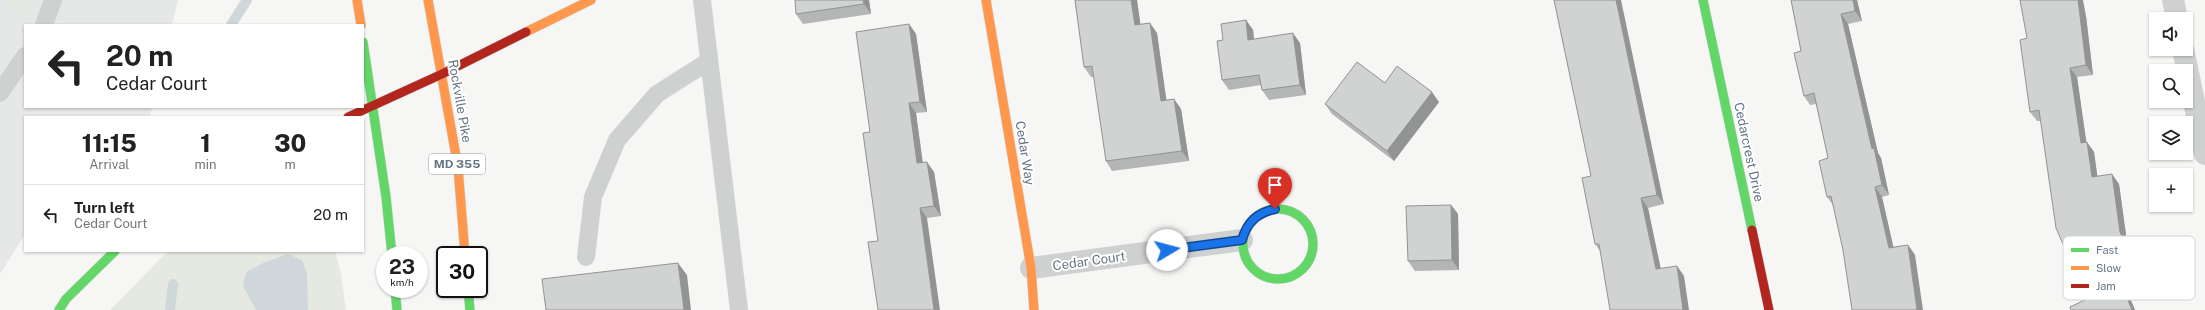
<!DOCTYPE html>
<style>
body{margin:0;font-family:"Public Sans",sans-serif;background:#f2f2f2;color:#222;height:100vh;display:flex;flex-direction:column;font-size:15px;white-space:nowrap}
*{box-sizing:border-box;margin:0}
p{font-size:13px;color:#767676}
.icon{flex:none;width:22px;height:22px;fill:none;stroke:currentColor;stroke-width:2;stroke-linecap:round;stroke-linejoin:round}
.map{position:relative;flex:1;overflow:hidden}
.panel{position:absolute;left:24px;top:116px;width:340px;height:136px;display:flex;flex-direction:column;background:#fff;border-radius:0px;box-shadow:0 1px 3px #0004}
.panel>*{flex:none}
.guide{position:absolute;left:24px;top:24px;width:340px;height:84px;border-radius:0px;box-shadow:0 1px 3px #0004;background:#fff;color:#222;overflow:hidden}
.buttons{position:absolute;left:2149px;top:12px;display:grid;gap:8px}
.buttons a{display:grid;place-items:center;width:44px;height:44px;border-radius:0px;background:#fff;box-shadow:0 1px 3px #0004;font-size:20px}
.speed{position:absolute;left:376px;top:246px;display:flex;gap:8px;font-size:20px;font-weight:700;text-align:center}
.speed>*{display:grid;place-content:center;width:52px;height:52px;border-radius:50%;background:#fff;box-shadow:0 1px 3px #0004;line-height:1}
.speed small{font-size:10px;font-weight:400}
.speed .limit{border:2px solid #111;border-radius:6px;background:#fff;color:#111}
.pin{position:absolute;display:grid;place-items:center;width:34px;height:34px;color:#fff;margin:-41px -17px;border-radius:50% 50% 50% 0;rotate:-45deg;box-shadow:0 0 4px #0007}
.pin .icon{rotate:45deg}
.me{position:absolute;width:44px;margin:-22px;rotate:82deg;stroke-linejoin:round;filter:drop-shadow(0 0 3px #0008)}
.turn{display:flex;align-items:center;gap:14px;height:84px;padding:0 16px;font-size:18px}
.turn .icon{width:52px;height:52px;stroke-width:2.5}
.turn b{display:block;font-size:28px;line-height:34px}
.eta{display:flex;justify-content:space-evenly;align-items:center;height:68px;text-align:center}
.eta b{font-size:24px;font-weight:800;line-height:28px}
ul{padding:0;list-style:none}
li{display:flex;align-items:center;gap:12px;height:60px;padding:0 16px;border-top:1px solid #e0e0e0}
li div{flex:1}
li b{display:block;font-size:15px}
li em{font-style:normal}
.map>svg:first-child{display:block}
</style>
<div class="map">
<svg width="2205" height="310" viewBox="0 0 2205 310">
<rect width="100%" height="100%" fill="#f6f6f4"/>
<path fill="#e6e7e7" d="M0,0H178L172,25H25V107H152L150,117H25V234L0,274Z"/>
<path fill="#e6e9e2" d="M6,0H30L25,17Z
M168,251H335L341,274L346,310H110Z"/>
<path fill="#d0d7da" d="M288,254L302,260L307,274L308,310H256L243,286L246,272L263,263Z"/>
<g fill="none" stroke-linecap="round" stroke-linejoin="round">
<path stroke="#d0d7da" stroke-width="10" d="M231,25L247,0
M170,310L173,284"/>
<g stroke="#d1d3d4" stroke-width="10">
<path id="fast" d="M1703,0L1752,230
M363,42L386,197L392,255
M1243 244a35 35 0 1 1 70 0a35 35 0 1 1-70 0Z
M395,289L397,310
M468,289L470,310
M59,310L66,299L115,251"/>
</g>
<g stroke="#d1d3d4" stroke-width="10">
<path id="slow" d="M357,0L361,25
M428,0L458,167L465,255
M986,0L1031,268L1034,310
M526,32L591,0"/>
</g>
<g stroke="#d1d3d4" stroke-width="10">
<path id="jam" d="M348,117L442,74L526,32
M1752,230L1769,310"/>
</g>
<path stroke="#cfd1d1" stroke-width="18" d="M702,0L739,310
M44,25L53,0
M0,93L25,56
M586,257L593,197L617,140L657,94L709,61"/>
<path stroke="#cfd1d1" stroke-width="22" d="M2173,0L2177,19
M2183,49L2205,154
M1031,268L1242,240"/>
<use href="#fast" stroke="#63d668" stroke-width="9"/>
<use href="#slow" stroke="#ff974d" stroke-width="9"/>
<use href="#jam" stroke="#b3261e" stroke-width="9"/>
</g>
<path fill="#b4b5b5" d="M795,0H869L871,14L803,24L796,14Z
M1075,0H1137L1140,24L1157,33L1166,101L1174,99L1181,109L1189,161L1112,171L1106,161L1094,77H1091L1084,67Z
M1554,0L1664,204L1648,208L1660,269L1677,266L1684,276L1600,251L1595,244L1591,176Z
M1791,0H1857L1862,21L1848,24L1878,153L1881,158L1889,195L1882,197L1893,247L1908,245L1915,255L1843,250L1833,205L1827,197L1828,158L1816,104L1810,105L1804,96L1801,51Z
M2086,16L2093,75L2077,77L2086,142L2094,152L2097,176L2119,184L2127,242L2142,276L2124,284L2135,310H2071L2087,299L2041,121H2037L2030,112L2027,38Z
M1246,20L1253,30L1254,39L1300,43L1306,95L1269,100L1262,90L1261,85L1229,90L1222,80L1223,40Z
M909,24L916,34L927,112L916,113L923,163L934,172L941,216L927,218L878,241Z
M1439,102L1394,161L1332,114L1325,104Z
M1451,205L1458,214L1459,270L1415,271L1408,261Z"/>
<path fill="#929393" d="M863,0H869L871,14L864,4Z
M1131,0H1137L1142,35L1135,25Z
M1616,0H1621L1664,204L1657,195Z
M1853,0H1857L1862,21L1855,11Z
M2078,0H2083L2086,16L2093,75L2086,65Z
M1841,14L1848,24L1878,153L1881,158L1889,195L1882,185L1872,149Z
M1246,20L1253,30L1255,49L1248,40Z
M1150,23L1157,33L1168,111L1161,101Z
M909,24L916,34L927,112L920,102Z
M1293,33L1300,43L1306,95L1300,85Z
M2070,68L2077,77L2088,153L2081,143Z
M1432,92L1439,102L1394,161L1387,151Z
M1174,99L1181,109L1189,161L1182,151Z
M909,103L916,113L924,173L917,163Z
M2087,142L2094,152L2099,187L2092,177Z
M927,162L934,172L941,216L934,206Z
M2112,174L2119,184L2127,242L2142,276L2135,266L2120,232Z
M1875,187L1882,197L1896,258L1889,248Z
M1641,198L1648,208L1663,279L1656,269Z
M1451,205L1458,214L1459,270L1452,260Z
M920,208L927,218L940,310H934Z
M1908,245L1915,255L1923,310H1917Z
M678,263L687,275L691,310H684Z
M1677,266L1684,276L1689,310H1683Z
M2117,274L2124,284L2135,310H2132Z"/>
<path fill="#d1d2d2" stroke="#929393" d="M795,0H863L864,4L796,14Z
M1075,0H1131L1135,25L1150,23L1161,101L1174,99L1182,151L1106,161L1092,66L1084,67Z
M1554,0H1616L1657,195L1641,198L1656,269L1677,266L1683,310H1610L1599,244H1595L1582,178L1591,176Z
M1791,0H1853L1855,11L1841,14L1872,149L1874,148L1882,185L1875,187L1889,248L1908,245L1917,310H1852L1843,250L1831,196L1827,197L1819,161L1828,158L1814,93L1804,96L1794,53L1801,51Z
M2020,0H2078L2086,65L2070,68L2081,143L2087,142L2092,177L2112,174L2120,232L2135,266L2117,274L2132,310H2071L2070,307L2087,299L2056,228L2039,110L2030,112L2020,40L2027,38Z
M1246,20L1248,40L1293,33L1300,85L1262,90L1259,75L1222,80L1217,41L1223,40L1221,24Z
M909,24L920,102L909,103L917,163L927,162L934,206L920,208L934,310H878L868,242L878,241L863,133L870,132L856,32Z
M1357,62L1385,83L1397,66L1432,92L1387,151L1325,104Z
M1451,205L1452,260L1408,261L1406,206Z
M678,263L684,310H546L542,279Z"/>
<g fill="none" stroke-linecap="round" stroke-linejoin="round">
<g stroke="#114b97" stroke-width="10">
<path id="route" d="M1167,250L1242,240C1247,222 1257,213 1275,209"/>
</g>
<use href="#route" stroke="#1a73e8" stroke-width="7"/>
</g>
<g text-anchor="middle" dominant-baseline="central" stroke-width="4" stroke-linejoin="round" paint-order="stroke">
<rect fill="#fff" stroke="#929faa" stroke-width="1" x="429" y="154" width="56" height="20" rx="3"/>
<g font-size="12" font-weight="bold" fill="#647686">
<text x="457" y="164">MD 355</text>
</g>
<g font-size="13" fill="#647686" stroke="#fff">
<text transform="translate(460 101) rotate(80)">Rockville Pike</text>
<text transform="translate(1749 152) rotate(78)">Cedarcrest Drive</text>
<text transform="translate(1025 153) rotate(81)">Cedar Way</text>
<text transform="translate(1089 261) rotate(-8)">Cedar Court</text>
</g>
</g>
<rect x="2063" y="236" width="132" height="64" rx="6" fill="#fff" stroke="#d0d6db" stroke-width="1"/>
<rect x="2071" y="248" width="18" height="4" fill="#63d668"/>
<rect x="2071" y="266" width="18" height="4" fill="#ff974d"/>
<rect x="2071" y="284" width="18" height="4" fill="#b3261e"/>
<g font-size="11" fill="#647686">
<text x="2096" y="254">Fast</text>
<text x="2096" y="272">Slow</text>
<text x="2096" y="290">Jam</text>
</g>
</svg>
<div class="buttons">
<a><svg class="icon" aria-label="sound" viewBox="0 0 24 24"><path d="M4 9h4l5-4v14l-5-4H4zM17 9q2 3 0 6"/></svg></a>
<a><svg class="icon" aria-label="search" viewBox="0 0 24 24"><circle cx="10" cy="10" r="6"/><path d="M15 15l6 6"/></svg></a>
<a><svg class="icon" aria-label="layers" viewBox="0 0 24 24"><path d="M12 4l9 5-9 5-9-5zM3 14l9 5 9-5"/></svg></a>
<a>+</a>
</div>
<div class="speed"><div>23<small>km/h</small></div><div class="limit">30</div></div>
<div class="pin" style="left:1275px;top:209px;background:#d93025"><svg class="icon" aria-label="arrive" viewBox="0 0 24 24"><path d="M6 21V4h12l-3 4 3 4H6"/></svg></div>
<svg class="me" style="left:1167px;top:250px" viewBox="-20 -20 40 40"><circle r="19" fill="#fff"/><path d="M0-13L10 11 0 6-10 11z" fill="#1a73e8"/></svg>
<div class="guide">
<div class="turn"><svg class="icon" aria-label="left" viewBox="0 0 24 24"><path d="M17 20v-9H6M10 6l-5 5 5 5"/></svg><div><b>20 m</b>Cedar Court</div></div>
</div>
<section class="panel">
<div class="eta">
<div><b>11:15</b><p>Arrival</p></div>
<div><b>1</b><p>min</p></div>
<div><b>30</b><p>m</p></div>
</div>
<ul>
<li><svg class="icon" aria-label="left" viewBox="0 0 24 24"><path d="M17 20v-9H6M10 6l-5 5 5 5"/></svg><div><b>Turn left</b><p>Cedar Court</p></div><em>20 m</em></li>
</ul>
</section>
</div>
